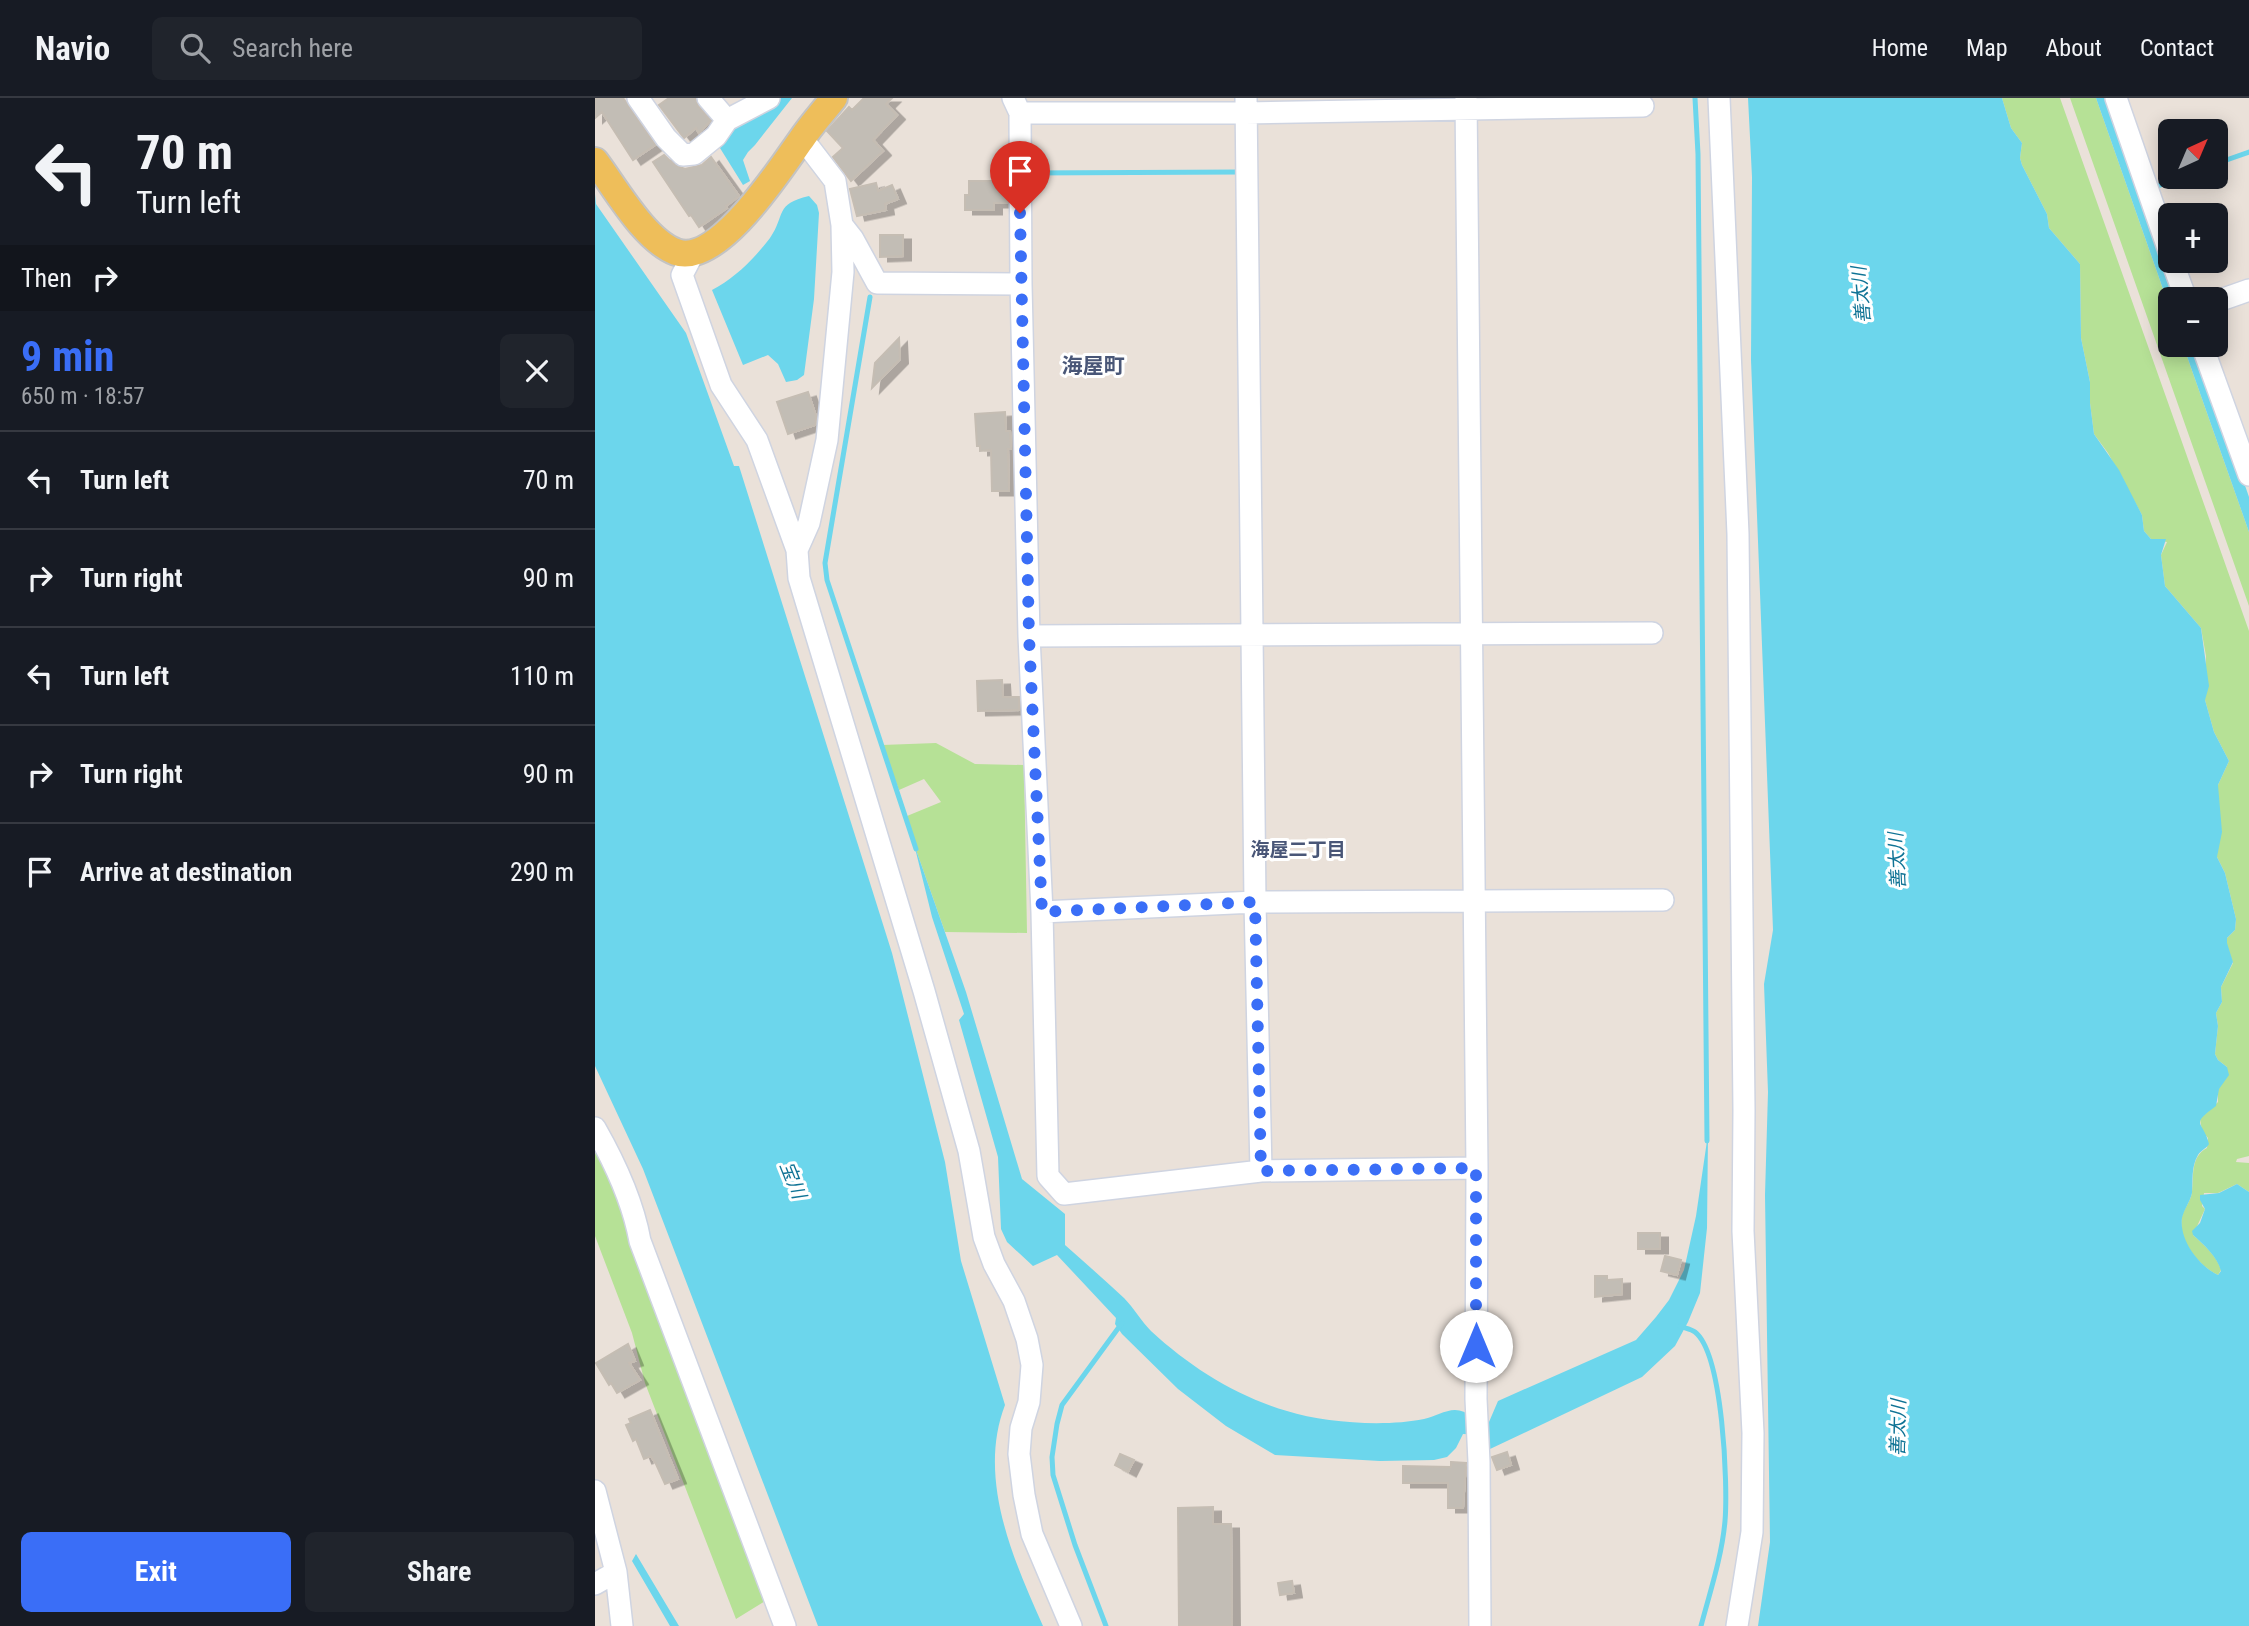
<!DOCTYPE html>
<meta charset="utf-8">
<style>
body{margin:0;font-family:"Roboto Condensed","Noto Sans JP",sans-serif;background:#20242c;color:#f1f3f6;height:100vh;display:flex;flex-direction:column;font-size:26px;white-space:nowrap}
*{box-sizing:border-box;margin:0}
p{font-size:23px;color:#9ea1a6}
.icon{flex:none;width:38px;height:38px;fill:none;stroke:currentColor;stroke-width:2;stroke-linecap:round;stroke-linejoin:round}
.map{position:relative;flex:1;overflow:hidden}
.side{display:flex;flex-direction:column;background:#171b24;width:595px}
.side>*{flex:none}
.top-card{background:#171b24;color:#f1f3f6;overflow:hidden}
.needle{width:46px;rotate:44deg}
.fabs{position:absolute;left:1563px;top:21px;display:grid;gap:14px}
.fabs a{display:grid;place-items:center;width:70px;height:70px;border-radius:10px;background:#171b24;box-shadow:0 4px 18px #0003;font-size:35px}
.pin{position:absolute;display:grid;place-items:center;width:60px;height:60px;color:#fff;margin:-72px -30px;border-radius:50% 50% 50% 0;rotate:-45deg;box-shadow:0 0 7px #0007}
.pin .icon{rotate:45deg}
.me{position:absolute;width:77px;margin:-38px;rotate:0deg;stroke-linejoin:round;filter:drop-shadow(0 0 5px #0008)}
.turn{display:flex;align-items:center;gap:24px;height:147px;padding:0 21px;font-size:32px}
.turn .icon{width:91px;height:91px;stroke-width:2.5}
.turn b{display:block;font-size:49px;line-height:60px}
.then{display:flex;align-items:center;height:66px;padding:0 21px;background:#0003;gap:14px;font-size:26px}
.round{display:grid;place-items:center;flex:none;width:74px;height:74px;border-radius:10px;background:#20242c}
.overview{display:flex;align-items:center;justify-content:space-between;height:119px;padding:0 21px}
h1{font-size:42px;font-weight:700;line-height:52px;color:#3a6ef7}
.cta{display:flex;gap:14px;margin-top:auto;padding:14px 21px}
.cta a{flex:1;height:80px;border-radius:10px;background:#3a6ef7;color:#fff;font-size:28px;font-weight:700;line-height:80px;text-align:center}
.cta a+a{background:#20242c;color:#f1f3f6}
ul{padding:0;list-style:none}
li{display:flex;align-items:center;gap:21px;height:98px;padding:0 21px;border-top:2px solid #363941}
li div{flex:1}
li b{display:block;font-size:26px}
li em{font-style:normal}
header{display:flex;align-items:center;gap:42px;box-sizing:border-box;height:98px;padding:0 35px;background:#171b24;border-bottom:2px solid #363941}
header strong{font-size:33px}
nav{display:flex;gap:38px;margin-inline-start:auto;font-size:24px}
.search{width:490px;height:63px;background:#20242c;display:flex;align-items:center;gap:18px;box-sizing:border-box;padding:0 24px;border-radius:10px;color:#9ea1a6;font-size:26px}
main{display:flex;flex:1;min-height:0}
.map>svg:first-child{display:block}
</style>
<header>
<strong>Navio</strong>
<div class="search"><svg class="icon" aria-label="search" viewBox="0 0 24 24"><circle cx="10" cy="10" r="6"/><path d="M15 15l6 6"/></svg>Search here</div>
<nav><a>Home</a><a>Map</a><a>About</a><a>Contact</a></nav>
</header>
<main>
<section class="side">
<div class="top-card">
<div class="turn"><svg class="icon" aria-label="left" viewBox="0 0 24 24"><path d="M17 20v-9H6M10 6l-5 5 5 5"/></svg><div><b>70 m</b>Turn left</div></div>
<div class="then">Then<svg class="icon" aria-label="right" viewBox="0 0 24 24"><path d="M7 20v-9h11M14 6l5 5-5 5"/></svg></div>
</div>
<div class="overview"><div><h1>9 min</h1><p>650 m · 18:57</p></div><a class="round"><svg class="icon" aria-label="close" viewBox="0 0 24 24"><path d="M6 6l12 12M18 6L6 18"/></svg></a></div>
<ul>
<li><svg class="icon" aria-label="left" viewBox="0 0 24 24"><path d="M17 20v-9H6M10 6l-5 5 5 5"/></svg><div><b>Turn left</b></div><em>70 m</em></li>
<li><svg class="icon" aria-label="right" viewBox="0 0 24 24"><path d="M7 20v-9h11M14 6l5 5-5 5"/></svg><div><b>Turn right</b></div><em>90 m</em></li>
<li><svg class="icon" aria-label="left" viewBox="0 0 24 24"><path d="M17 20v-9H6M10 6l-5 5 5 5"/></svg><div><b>Turn left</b></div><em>110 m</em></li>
<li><svg class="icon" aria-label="right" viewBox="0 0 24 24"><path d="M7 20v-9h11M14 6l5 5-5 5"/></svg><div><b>Turn right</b></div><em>90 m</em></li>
<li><svg class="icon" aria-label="arrive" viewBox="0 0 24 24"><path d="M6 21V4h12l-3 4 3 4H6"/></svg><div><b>Arrive at destination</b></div><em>290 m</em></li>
</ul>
<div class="cta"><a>Exit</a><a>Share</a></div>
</section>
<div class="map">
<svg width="1654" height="1528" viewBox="0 0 1654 1528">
<defs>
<filter id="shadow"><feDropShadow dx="8" dy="4.5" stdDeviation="0" flood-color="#0004"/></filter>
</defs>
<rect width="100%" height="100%" fill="#eae1d9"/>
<path fill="#b6e196" d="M1407,0H1465L1654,533V1058L1642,1061L1641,1064L1654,1065V1094L1642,1086L1623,1095H1609L1607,1108L1610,1111L1598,1137C1609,1147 1622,1158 1626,1172L1623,1177C1602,1167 1580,1139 1588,1115C1591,1108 1596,1102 1597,1094C1599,1078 1595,1059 1612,1050L1613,1040L1607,1033L1605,1021L1623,1004V991L1632,969L1623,962L1620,956L1623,928L1621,915L1627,904L1626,889L1638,865L1631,845L1632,840L1640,832L1641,821L1630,775L1622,759L1623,687L1634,663L1619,634L1610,602L1611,558L1606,530L1570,488L1566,457L1572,444L1556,441L1549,433L1547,417L1513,355L1499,336L1495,305V284L1486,240L1485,166L1454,130L1452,116L1427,67L1425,60L1427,45L1416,30Z
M1475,0H1501L1575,211V247H1588L1654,434V508Z
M341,645L380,666L429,667L432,835L350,834L319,746L312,718L346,704L329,681L304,692L287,647Z
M0,1042L175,1500L141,1521L50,1285L37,1235L0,1138Z"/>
<path fill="#6cd6ec" d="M179,0H197L160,47L153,54L148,62L155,83L148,87L120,42Z
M1153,0H1407L1416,30L1427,45L1425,60L1427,67L1452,116L1454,130L1485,166L1486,240L1495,284V305L1499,336L1524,372L1547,417L1549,433L1556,441H1571L1566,457L1570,488L1606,530L1614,588L1610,602L1619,634L1634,663L1623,687L1627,734L1622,759L1630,775L1641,821L1640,832L1632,840V845L1638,864L1626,889L1627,904L1621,915L1623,928L1620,956L1623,962L1632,969L1634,977L1624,991L1621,1008C1594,1028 1608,1022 1614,1046C1611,1051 1606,1052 1603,1057C1596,1069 1598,1082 1597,1095C1595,1104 1589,1111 1587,1120C1584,1142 1604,1168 1623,1177L1626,1173C1622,1158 1609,1147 1598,1137L1597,1133L1605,1125L1610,1111L1605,1102V1097L1624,1095L1642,1086L1654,1094V1528H1163L1175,1444L1170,1097L1173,994L1169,886L1178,832L1156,262L1157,79Z
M1501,0H1515L1585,201H1575V211Z
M0,96L1,106L91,235L139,368H144L297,855L350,1064L366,1163L410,1307C382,1380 418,1461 448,1528H223L48,1071L0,968Z
M214,98L222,107L224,115L219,201L209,277L202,282L191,284L183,266L173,257L148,267L117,192C140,180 159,161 175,140C191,117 179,106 214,98Z
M1588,247H1601L1654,399V434Z
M319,746L371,894L427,1081L470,1116V1147C490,1165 510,1182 529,1200C539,1210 546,1223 556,1233C595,1269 641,1298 692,1313C730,1325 790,1329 829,1321C839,1319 850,1312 860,1312C872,1312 882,1323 891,1331L903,1303L1041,1242L1061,1219L1074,1202L1089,1172L1101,1118L1113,1036L1112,1130L1105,1195L1093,1224L1080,1248L1047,1279L895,1351L891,1337L868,1336L861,1350L852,1359L839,1362L785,1363L680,1357L631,1328L583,1291L527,1236L520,1226L521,1220L462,1157L438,1168L412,1144L406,1131L403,1059L364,922L369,916L337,819Z
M41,1456L84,1528H75L37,1463Z"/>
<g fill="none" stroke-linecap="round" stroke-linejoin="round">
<path stroke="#6cd6ec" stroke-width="5" d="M1100,0L1103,56L1112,1043
M1620,66L1654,54
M432,75L646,74
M1560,89L1588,79
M275,199L230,465L232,482L321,751
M1085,1228C1089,1230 1096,1231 1100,1234C1128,1256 1133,1387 1130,1423C1127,1458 1115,1494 1106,1528
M511,1528L480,1447L458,1377L457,1359L462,1326L467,1307L527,1225"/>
</g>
<path fill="#c2bdb5" stroke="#c5bdb3" stroke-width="2" filter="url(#shadow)" d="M0,0H28L60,47L38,62L7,14L0,20Z
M74,0H100L103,8L115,23L104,35L101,30L89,40L64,7Z
M269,0H297L291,6L302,17L278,42L288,53L256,83L238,59L248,50L232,33L254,9L257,12Z
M69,57L79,67L90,71L107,67L116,59L144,98L131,108L132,110L104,129L96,117L94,118L58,64Z
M374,83H412V105H399V112H370V97H374Z
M281,85L283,93L297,87L303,101L290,106L291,112L262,118L255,91Z
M285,137H308V158L285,159Z
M304,240L305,261L277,290L280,265Z
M213,294L221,318L220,327L193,336L182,304Z
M410,314L411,333H415L416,351H413L414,393H397L396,352L385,353V348H382L380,316Z
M407,582L408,599H424V612L383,613L382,583Z
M1043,1135H1065V1151H1043Z
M1070,1158L1086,1162L1082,1177L1066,1173Z
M1000,1178H1012V1182L1027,1181V1196L1000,1199Z
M33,1246L40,1263L34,1265L45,1282L22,1295L16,1285L14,1287L1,1265Z
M55,1312L83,1381L70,1386L61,1366L56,1358L49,1361L41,1341L38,1343L31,1327L36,1325L34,1321Z
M912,1354L916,1367L902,1372L897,1359Z
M525,1356L539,1362L533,1374L520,1367Z
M856,1364L871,1365L868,1410H853V1385H808V1368L856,1369Z
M618,1409V1426H636L637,1528H584L583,1410Z
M697,1483L699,1495L685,1497L683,1485Z"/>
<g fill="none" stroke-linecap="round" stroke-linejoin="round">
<g stroke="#cfd4e1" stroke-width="24">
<path id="minor" d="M43,0L71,40L88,57L99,56L121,38L132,22L174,0
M113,0L132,22
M418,0L425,15L426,186L434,538L447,814L453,1078L469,1096L666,1073L882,1070
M651,0L660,804L666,1073
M871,0L882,1070L881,1301L884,1364L885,1528
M1124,0L1143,436L1149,1012L1148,1133L1158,1335L1157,1434L1142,1528
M1521,0L1575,156
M425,15H651L1048,8
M247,127L258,141L282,185L426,186
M98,156L87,177L126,287L162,342L202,452L204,480L329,893L374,1053L389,1139L399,1166L419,1203L432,1241L437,1267L434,1304L426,1330L424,1356L429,1397L437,1436L476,1528
M1577,163L1591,201
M1620,204L1654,192
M1607,247L1654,377
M202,452L214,425L232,342L248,174L247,127L240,83L207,40
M434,538L1057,535
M447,814L660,804L1068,802
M0,1030C20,1065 38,1104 45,1143L190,1528
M0,1393L21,1474L27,1528
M0,1486L21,1474"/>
</g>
<g stroke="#c3c3c3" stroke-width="30">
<path id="major" d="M0,63C20,89 49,142 81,154C123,169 185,71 206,42C216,27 228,14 239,0"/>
</g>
<use href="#minor" stroke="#fff" stroke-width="21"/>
<use href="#major" stroke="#eebe5a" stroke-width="26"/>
</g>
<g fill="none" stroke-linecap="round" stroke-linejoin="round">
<path stroke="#3a6ef7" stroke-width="12" stroke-dasharray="0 21.6" d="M425,115L434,538L447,814L660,804L666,1073L881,1070V1248"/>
</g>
<g text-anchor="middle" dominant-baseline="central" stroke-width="6" stroke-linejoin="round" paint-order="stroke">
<g font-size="19" font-style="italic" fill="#0f7395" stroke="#fff">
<text transform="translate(1266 197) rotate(-95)">善太川</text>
<text transform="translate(1302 763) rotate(-93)">善太川</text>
<text transform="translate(198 1082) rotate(68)">宝川</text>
<text transform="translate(1303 1330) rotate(-89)">善太川</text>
</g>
<g font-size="19" font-weight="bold" fill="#495677" stroke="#fff">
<text x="703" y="751">海屋二丁目</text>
</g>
<g font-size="21" font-weight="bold" fill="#495677" stroke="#fff">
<text x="498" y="268">海屋町</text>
</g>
</g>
</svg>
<div class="fabs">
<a><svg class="needle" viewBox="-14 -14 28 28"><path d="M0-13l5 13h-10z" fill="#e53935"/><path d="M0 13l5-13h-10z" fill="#9ea1a6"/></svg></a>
<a>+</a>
<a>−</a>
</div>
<div class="pin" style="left:425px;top:115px;background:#d93025"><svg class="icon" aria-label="arrive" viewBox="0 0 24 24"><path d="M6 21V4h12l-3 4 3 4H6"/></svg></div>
<svg class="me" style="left:881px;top:1248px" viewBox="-20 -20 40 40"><circle r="19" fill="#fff"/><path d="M0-13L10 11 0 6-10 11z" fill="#3a6ef7"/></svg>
</div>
</main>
